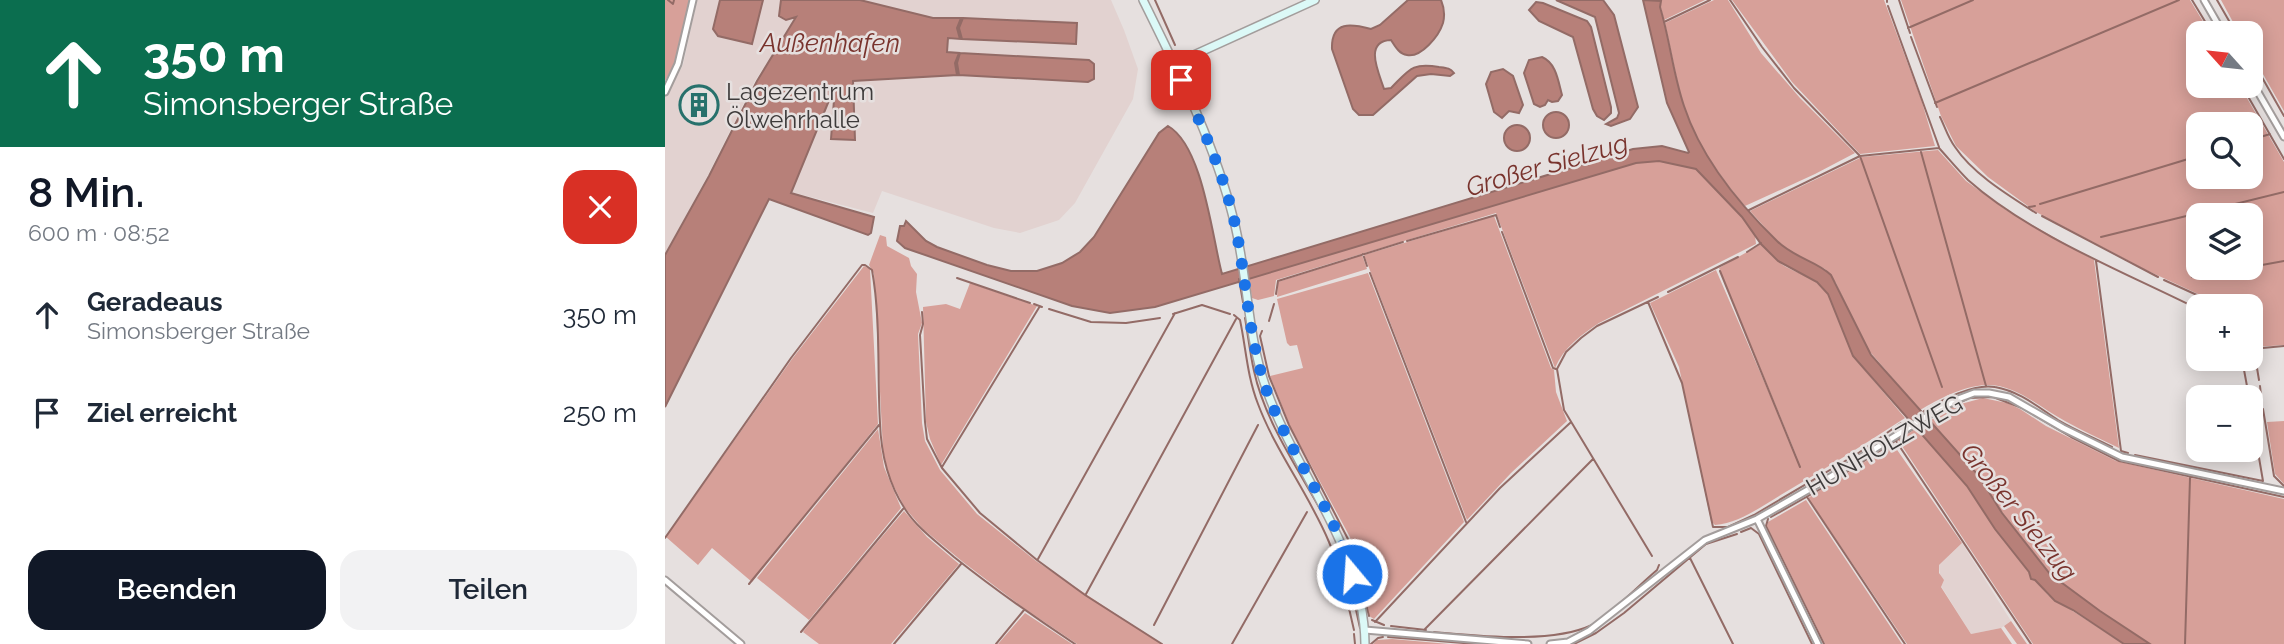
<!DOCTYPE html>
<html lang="de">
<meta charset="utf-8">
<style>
body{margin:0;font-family:Raleway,sans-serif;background:#f2f2f3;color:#1f2937;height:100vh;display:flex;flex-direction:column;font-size:26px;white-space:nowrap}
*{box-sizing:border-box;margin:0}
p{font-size:23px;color:#747a83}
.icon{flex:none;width:38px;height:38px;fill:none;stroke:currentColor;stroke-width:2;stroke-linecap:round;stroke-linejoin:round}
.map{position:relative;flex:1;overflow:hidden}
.panel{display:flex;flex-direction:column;background:#fff;width:665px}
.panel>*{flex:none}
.banner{background:#0b6e4f;color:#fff;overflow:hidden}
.needle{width:46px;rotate:297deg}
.buttons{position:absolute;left:1521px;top:21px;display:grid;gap:14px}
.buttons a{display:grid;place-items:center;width:77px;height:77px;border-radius:14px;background:#fff;box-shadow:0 4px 18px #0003;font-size:35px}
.pin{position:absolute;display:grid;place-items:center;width:60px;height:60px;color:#fff;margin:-30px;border-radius:14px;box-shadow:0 4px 10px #0006}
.me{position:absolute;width:77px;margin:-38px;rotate:342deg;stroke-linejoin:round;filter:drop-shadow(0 0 5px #0008)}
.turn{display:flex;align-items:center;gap:24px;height:147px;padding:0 28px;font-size:32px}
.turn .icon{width:91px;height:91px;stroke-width:2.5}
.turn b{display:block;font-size:49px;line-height:60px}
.round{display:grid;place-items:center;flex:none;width:74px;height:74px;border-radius:21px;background:#f2f2f3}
.head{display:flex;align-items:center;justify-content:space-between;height:119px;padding:0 28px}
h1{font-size:42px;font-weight:600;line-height:52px;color:#111827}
.action{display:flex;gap:14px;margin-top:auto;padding:14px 28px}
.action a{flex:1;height:80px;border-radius:21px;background:#111827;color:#fff;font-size:28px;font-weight:600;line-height:80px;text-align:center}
.action a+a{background:#f2f2f3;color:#1f2937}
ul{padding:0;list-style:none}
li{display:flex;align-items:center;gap:21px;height:98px;padding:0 28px}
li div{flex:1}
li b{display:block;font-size:26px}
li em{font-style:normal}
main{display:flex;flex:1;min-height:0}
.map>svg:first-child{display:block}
</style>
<main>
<section class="panel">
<div class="banner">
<div class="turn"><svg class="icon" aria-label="ahead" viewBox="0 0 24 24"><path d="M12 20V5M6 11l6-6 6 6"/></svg><div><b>350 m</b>Simonsberger Straße</div></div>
</div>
<div class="head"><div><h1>8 Min.</h1><p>600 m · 08:52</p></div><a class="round" style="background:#d93025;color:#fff"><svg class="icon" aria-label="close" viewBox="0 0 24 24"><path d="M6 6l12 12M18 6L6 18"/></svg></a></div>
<ul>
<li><svg class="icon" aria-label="ahead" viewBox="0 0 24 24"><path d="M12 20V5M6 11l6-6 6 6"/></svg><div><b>Geradeaus</b><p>Simonsberger Straße</p></div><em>350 m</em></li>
<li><svg class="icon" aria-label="arrive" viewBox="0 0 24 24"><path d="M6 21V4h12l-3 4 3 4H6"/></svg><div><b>Ziel erreicht</b></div><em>250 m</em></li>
</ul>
<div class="action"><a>Beenden</a><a>Teilen</a></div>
</section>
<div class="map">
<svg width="1619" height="644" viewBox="0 0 1619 644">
<rect width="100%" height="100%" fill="#e6e0df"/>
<path fill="#e2d2d0" d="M32,0H116L114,16H132L90,81L43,175L0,254V97L18,65Z
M195,0H446L459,30L473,69L468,99L410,203L394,220L355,233L329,228L217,191L208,213L126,192L165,98L169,99L166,139L190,128H188L187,81L282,52L283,38L292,28L295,19L268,18L195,2Z
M1297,543L1346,621L1336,628L1306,634L1276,586L1274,565Z"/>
<path fill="#d7a099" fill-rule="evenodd" d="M0,0H24L10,63L0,81Z
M994,0H1040L999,20Z
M1049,0H1063L1096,53L1135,98L1190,153L1150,174L1080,206C1057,179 1027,138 1018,104C1011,77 1006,50 1000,23Z
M1067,0H1219L1256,99L1270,146L1195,154L1127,82Z
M1236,0H1525L1545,33H1533V86H1575L1619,162V345L1591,347L1586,325V306H1559L1481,270L1371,212L1323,177L1291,146L1276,116ZM1533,124H1586V177H1533ZM1533,215H1586V268H1533Z
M1556,0H1619V111L1586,53V33H1574Z
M1273,150L1301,181L1341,210L1429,260L1454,448C1436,439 1418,431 1400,421C1375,408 1351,384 1321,385C1298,386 1274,399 1255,410L1200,346L1171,283L1160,269L1128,254L1114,243L1085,211L1197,157Z
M981,161L1005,162L1031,169L1077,217L1090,235L1091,244L934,323C916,335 899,347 890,368L831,213L611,280L609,296L593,300L587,298L584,278L952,168Z
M829,216L886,368L889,370L891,392L902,421L846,473L802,520L699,255Z
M215,235L221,237L222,246L244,258L246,266L252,274L251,292L257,323L253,334L257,423L260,441L275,470L312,514L371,561L496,644H412L360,609L298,562L258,529L240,508L224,477L218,450L209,274L204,265Z
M1096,244C1104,252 1112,262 1121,267C1138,276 1152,278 1163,294L1188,356L1240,418C1200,444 1160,469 1119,493C1097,506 1075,523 1050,525L1046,521L1014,367L985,303L1051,270L1136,467L1054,268Z
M697,255L702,269L612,297L613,282Z
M199,266L205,269L213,424L87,582L47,548L33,565L1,537L127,359Z
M703,273L799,522L709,619L704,616L685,537L626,428L605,376L638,368L632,345L625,346L622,343L612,299Z
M305,283L372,306L276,465L265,439L261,422L258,307L281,304L295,309Z
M1318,398L1342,403L1355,409L1381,426L1451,461L1619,499V644H1485L1435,611L1385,574L1337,513L1314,476L1264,421L1292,405Z
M1619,421V484L1610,474L1602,422Z
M1252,428L1302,486L1330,529L1383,595L1459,644H1368L1233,440Z
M213,429L219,467L236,508L144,620L92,578Z
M1228,444L1297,543L1274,565V573L1279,580L1276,587L1306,634L1336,628L1347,644H1242L1143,498Z
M1141,500L1237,644H1160L1102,526L1103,522Z
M239,511L262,537L294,564L226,644H154L138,632L160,603Z
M360,613L407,644H333Z
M1346,621L1362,644H1352L1339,626Z
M727,639L784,644H708L712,640Z"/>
<path fill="#b78079" stroke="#936b66" stroke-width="2" d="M55,0H98L87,44L53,36L48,29Z
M116,0H195L268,18H296L292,28L295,39L283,38L282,52L294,53L290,63L292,75L188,81L190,140L166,139L169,100L165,98L126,193L209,217L206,233L203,235L104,199L0,407V255L44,176L92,81L131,17L121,20L114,16Z
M743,0H776C779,7 780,15 778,23C774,36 756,58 742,55C734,54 730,46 726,40C698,41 714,73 719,89L726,88C744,70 747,62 774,67C782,68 785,68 789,73L785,76L766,74L752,76L708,115H694L688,109L667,49C666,20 687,24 706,29L715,25Z
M891,0H938L949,15L973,107L965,119L946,126L941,124L952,118L954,113L930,17Z
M978,0L996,1L995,7C1005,40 1008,74 1019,106C1036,158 1074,204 1112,241C1129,258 1152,261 1166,275L1206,355L1314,476L1337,513L1385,574L1435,611L1485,644H1459L1408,610L1390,601L1370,580L1366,579L1364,572L1330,529L1302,486L1188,356L1163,294L1152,282L1113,261L1096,244L1077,217L1031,169L994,161L971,163L490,307L445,313L407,306L240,248L232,241L235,226H239L241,221L261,241L272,247L322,265L346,271H372L397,263L415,252L429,237L494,133L503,126C538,146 547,237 557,274L968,149L997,146L1023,153L1024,152L1002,103Z
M871,2L878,3L922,21L926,27L946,107V113L939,120L932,116L928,109L908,37L874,21L864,10Z
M298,18L412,23L411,44L297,39L294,28Z
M295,53L424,60L429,64V79L423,82L294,75L292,63Z
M877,57C891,63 893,80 897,95L893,101L887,102L883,100L880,105L875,107L869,104L859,73L864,60Z
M838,69L848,76L858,105L854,113L844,111L837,118L829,112L821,84L826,72Z
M878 125a13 13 0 1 1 26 0a13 13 0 1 1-26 0Z
M839 138a13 13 0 1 1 26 0a13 13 0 1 1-26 0Z"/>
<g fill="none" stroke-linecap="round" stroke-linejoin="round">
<path stroke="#936b66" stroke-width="2" d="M3,0L8,4L9,0
M490,0L510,45
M1065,0L1097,47L1129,88L1195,156L1277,387
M1222,0V2
M1234,0L1245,33
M1527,0L1547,33
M1552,0L1571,33
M1223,6L1274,147
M999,22L1045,0
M1243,28L1308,0
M1246,37L1272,107
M1586,58L1619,116
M1577,86L1619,159
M1270,103L1514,0
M1275,117C1280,127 1283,138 1290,147C1308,174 1343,195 1371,213
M1586,140L1605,134
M1256,152L1321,386
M1375,204L1533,156
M1364,207L1370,206
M1084,210L1195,156L1274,148C1284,159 1293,170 1303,180C1365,235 1459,272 1533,309
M831,215L835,227
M1377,216L1493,277
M837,232L888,368L891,369
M1436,237L1619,192
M742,241L831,215
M1082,252L1096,243
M698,254L702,266
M1431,261L1456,451L1463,453
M1586,267L1619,261
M1055,271L1135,467
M705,273L801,522
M1527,277L1583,268
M292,278L365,303
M574,279L578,302
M1499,280L1556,306
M613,281L738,242
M1003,292L1073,257
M611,294L613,281
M983,302L1017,383L1048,527H1063L1089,515L1192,454L1236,423
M369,304L377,307
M384,309L426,322L461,323L495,318
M257,312L258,324L255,335L260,422L262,439L277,468L315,513L372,560L420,595L497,644
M508,314L537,305L565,314
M569,315L575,320C581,348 582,376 593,404C611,452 644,494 664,542C676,570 682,600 689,630
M580,318C583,335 585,353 589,371C600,422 634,470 659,516
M604,321L609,304
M1586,329L1587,335
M597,331L595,336L604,376L624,425L684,541L704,616
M1588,342L1590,351
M1587,349L1619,346
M1590,356L1594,380
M1577,359L1584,397
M1595,386L1597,404
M1598,409L1609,476L1619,486
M1259,411C1276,400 1309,383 1330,387C1354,391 1373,407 1393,420C1410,430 1429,438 1447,447
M1272,414L1304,398L1328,397L1357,408L1406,437L1454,461L1619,497
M1239,435L1253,426
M1231,441L1366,644
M1470,455L1598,481L1586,411
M277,467L375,306
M1163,484L1235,438
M1142,497L1240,644
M1106,517L1159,487
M1103,519L1101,526L1159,644
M1076,532L1086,528L1094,534L1147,644
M0,538L126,358L197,265H200L207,270C216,320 212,373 215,423C216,454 223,483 240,509C252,528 272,542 289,557C328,588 369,617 410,644
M987,556L899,410L892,369L901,352L916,338L932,326L993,297
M1025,558L1068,644
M373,559L510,313
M682,569L695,628
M84,584L214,425
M421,594L571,319
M707,620L719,625
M710,622L835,488L905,423
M489,625L593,425
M726,626L761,630
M759,630L928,459
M136,632L238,509
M769,632C816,636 886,644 927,625C950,610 971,588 992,570L994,565
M689,634L690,644
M723,637L811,644
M229,644L296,564
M331,644L359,610
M567,644L642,512
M706,644L713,638L718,637
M909,644L931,633L959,613L1041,544L1072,534
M1520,644L1525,478"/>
<g stroke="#a39d9c" stroke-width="9">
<path id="street" d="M1539,0L1558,33
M1586,80L1619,137
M0,92L13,64L28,0
M1092,519L1153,644
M0,580L76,644
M700,630L863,644
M885,644L903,642L924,631L1040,540L1092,519L1162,479L1262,416L1293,399L1309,393H1324L1344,397L1398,428L1457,457L1619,491"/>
</g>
<g stroke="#a39d9c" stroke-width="10">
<path id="secondary" d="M478,0C513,71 550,144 569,221C583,276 582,335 601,388C631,475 699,548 700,644
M509,64L650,0"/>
</g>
<use href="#street" stroke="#fff" stroke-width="5"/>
<use href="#secondary" stroke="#dcf9f7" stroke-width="7"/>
</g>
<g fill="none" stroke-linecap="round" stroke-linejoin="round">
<path stroke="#1a73e8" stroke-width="12" stroke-dasharray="0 21.6" d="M516,80C537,126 559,174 570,224C581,277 583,334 600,386C622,452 669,507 687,574"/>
</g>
<defs>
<g id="building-ring" transform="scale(2.0125)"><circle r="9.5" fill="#e6e0df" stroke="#27716c" stroke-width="1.5"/><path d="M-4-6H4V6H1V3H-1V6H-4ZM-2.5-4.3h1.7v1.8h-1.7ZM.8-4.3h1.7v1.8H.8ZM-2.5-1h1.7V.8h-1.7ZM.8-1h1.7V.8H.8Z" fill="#27716c"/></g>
</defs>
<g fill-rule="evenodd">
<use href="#building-ring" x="34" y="105"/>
</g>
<g text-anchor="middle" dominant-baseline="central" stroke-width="5" stroke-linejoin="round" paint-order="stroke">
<g font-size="24" fill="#3e3b3b" stroke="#e6e0df" text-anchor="start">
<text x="61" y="91">Lagezentrum<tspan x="61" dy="28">Ölwehrhalle</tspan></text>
</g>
<g font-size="24" fill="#3e3b3b" stroke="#e6e0df">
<text transform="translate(1219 445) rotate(-30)">HUNHOLZWEG</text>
</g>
<g font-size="26" font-style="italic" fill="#79332d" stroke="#e6e0df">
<text x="165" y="43">Außenhafen</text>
<text transform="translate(882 165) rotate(-16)">Großer Sielzug</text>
<text transform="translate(1354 512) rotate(51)">Großer Sielzug</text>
</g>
</g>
</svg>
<div class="buttons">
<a><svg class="needle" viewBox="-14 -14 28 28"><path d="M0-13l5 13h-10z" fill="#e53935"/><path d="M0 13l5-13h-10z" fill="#747a83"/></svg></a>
<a><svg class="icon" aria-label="search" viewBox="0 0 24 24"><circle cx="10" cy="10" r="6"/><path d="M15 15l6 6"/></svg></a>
<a><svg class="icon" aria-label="layers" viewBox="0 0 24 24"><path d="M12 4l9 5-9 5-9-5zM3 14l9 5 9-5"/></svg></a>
<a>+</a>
<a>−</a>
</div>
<div class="pin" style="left:516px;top:80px;background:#d93025"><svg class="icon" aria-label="arrive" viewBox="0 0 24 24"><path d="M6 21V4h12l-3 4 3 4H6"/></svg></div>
<svg class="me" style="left:687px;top:574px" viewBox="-20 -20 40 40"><circle r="17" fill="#1a73e8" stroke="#fff" stroke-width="3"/><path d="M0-11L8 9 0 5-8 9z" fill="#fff"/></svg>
</div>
</main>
